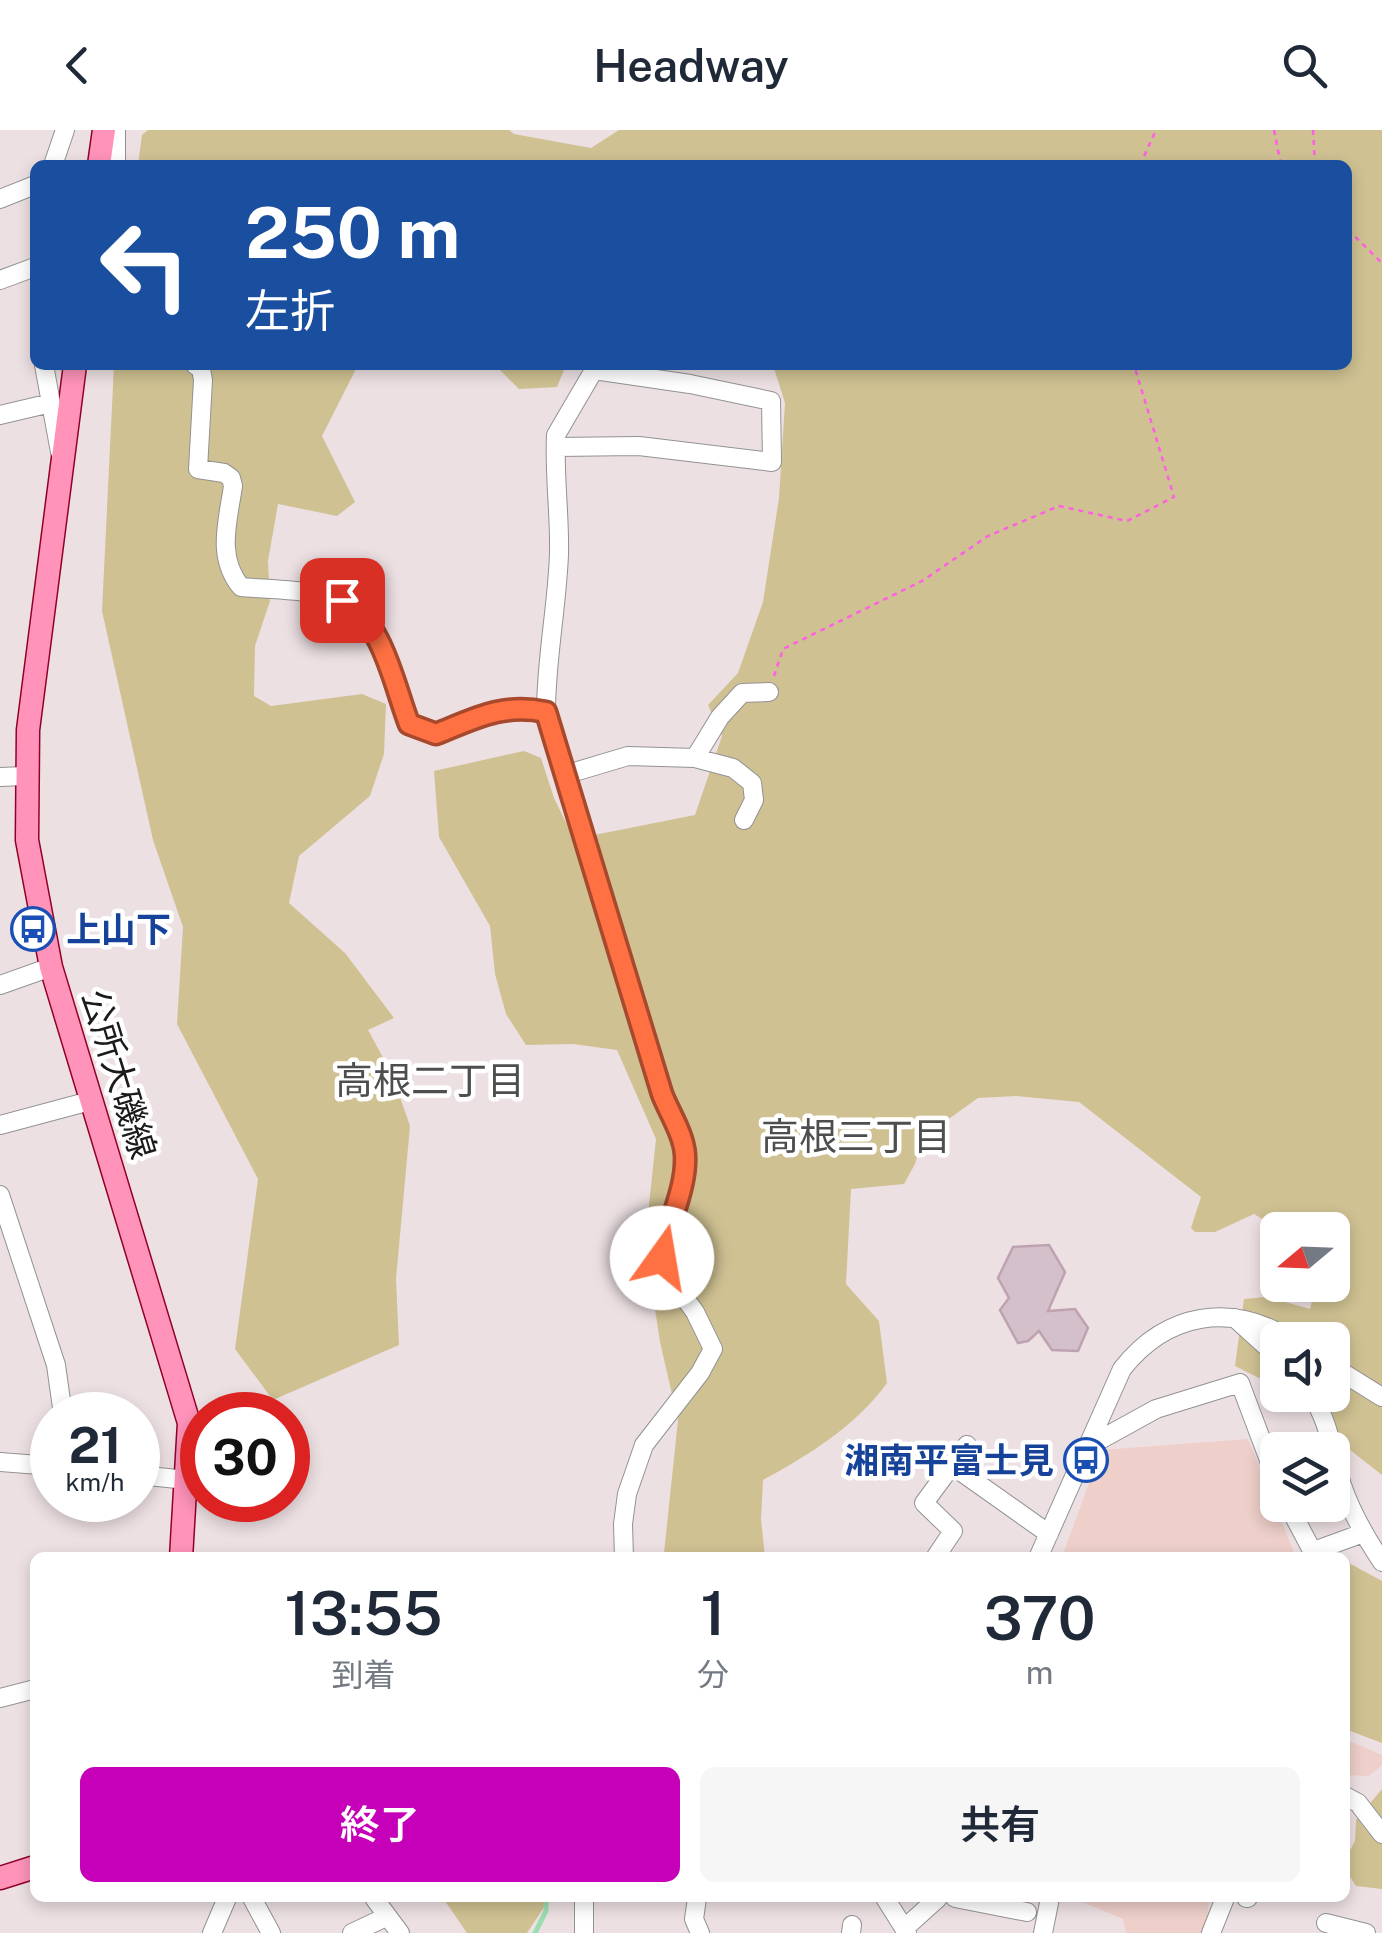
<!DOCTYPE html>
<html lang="ja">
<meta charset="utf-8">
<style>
body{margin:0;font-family:"Public Sans","Noto Sans JP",sans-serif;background:#f6f6f7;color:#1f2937;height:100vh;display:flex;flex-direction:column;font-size:38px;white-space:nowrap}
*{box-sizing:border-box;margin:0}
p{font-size:32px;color:#747a83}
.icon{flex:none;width:55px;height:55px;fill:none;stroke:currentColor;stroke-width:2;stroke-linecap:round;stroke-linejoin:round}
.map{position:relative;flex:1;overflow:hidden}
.panel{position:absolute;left:30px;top:1422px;width:1320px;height:350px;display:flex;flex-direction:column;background:#fff;border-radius:15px;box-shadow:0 5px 15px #0003}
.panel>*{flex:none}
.top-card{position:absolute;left:30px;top:30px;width:1322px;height:210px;border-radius:15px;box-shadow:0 5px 15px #0003;background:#1a4fa0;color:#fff;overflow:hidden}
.needle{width:65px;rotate:251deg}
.fabs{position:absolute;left:1260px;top:1082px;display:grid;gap:20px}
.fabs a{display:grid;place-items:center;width:90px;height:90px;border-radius:15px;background:#fff;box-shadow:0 5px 15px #0003;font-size:50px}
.speed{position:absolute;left:30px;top:1262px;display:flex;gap:20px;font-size:50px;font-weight:700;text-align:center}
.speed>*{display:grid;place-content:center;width:130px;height:130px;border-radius:50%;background:#fff;box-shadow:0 5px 15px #0003;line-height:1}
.speed small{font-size:25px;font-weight:400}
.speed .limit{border:15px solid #d22;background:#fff;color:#111}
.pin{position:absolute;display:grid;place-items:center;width:85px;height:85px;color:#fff;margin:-42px;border-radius:20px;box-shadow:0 5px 15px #0006}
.me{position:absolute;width:110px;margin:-55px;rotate:13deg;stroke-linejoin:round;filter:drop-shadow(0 0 8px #0008)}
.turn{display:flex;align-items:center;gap:35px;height:210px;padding:0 50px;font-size:45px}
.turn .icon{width:130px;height:130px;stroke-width:2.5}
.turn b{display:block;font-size:70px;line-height:85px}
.eta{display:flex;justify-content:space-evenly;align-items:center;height:170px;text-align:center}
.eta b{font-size:60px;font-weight:600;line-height:70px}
.action{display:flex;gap:20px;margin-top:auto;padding:20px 50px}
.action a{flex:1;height:115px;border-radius:15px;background:#c600b8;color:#fff;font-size:40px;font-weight:600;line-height:115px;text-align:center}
.action a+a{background:#f6f6f7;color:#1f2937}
header{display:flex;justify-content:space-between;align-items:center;height:130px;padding:0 50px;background:#fff;font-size:45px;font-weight:600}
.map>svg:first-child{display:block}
</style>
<header><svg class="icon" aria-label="back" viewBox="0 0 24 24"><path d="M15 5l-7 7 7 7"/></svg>Headway<svg class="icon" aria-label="search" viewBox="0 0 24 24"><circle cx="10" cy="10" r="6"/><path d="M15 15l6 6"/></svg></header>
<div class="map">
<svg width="1382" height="1803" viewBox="0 0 1382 1803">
<rect width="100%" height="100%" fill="#ede0e3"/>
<path fill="#eecfc9" d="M1248,1309L1296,1427H1062L1101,1320Z
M1345,1609L1382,1625V1635L1369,1646L1345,1645Z
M1073,1768H1197L1209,1772L1206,1795L1204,1803H1126L1123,1789Z"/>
<path fill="#cfc192" d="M148,0H509L514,4L591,18L619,0H1382V1345L1350,1320L1294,1265H1332V1210H1278L1277,1257L1235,1236L1244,1169L1267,1167L1310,1179L1316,1155H1332V1100H1280L1254,1084L1215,1102H1195L1191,1098L1201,1067L1079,972L1016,966L978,968L922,1008L915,1034L904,1054L851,1059L846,1154L879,1191L887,1253C856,1296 809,1325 763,1350L761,1389L765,1427H661L664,1423L678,1290L660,1212L645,1112L656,1009L617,920L573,914L526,915L506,884L495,844L490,796L439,707L434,641L524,621L541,628L554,668L574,709L695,685L722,606L708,575L738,543L763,472L779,368L785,273L773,235H1348V35H138L142,5Z
M114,235H358L322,306L355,372L337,386L278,374L268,431L270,471L255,516L254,566L271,576L362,564L386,574L384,624L370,666L299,726L289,773L345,823L394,888L368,900L392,944L410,996L396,1149L399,1215L273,1270L235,1219L258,1049L177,894L183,797L153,710L102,481Z
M495,235H566L557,257L519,259Z
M1345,1431L1382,1451V1613L1345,1599Z
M1382,1659V1759L1356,1756L1345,1739V1730L1355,1711L1356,1690Z
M443,1768H550L527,1803H467Z"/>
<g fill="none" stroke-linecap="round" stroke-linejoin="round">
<path stroke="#9ddeb1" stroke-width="5" d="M535,1803L546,1781V1768"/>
</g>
<path fill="#d4c0ca" stroke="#bfa2b0" stroke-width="2.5" d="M1049,1115L1065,1142L1048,1181L1075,1179L1088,1198L1078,1221L1052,1220L1039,1201L1028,1211L1018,1213L1000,1180L1009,1168L998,1148L1013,1117Z"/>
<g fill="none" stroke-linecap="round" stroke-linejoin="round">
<g stroke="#929292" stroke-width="20">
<path id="minor" d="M53,35L65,0
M116,35V0
M0,69L35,55
M0,150L35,137
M44,235L60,322
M195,235L201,239L203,250L198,339L224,343L231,348L233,356C228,391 216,427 241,457C271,460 339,459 361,480C383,502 398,563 409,594L436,604C476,588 502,573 546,582L662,964L685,1022L683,1049L667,1099L662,1127L670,1148L695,1182L713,1219L700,1243L644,1315L627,1364L623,1394L624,1428
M0,285L51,273
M546,582C546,529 557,478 559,424C560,385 554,345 556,305L594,240L690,254L771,271L772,332L639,316L556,317
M695,628L733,638L752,653L754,670L744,690
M564,645L628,626L695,628L720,587L742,563L769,562
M0,647L25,646
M0,855L51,837
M0,995L90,971
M0,1065L56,1235L63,1285
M1235,1188L1278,1227
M1332,1236L1382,1267
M1311,1265C1330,1292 1332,1324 1342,1355C1351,1382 1366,1408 1382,1432
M1087,1317L1156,1279L1240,1253L1278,1354
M0,1332L52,1336
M953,1336L1049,1404
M138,1345L187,1350
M1288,1375L1316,1428
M1314,1421L1363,1403
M935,1428L953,1401L924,1373L967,1315
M1038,1428L1122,1239C1167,1182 1231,1172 1292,1210
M0,1568L35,1559
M1345,1666L1358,1673L1382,1704
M252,1768L271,1803
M374,1768L400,1803
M697,1768L694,1789L700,1803
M885,1768L907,1803
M955,1768L1027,1782
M1246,1768H1248
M1326,1793L1366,1803
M906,1797L938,1768
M212,1803L227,1768
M352,1803L386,1787
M584,1803V1768
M851,1803L852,1795
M1043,1803L1050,1768
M1211,1803L1225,1768"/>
</g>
<g stroke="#920026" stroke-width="25">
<path id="major" d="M99,35L104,0
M75,235L28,600L27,710L51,837L189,1293L181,1428
M0,1748L35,1737"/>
</g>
<path stroke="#ff5fe3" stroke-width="2.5" stroke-dasharray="5 5" stroke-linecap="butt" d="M1274,0L1280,30L1285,35
M1313,0L1315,35
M1140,35L1156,0
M1348,100L1382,133
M774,546L783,519L922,451L988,406L1059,376L1127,391L1174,367L1134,235"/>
<use href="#minor" stroke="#fff" stroke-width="18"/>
<use href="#major" stroke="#ff93ba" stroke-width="22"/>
</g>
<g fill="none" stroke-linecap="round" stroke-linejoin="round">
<g stroke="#a6492c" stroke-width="25">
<path id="route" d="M342,470C383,492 393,552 409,594L436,604C476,588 502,573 546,582L662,964C669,982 684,1005 685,1025C687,1059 667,1094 662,1128"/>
</g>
<use href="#route" stroke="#ff7043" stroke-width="18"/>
</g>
<defs>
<g id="bus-ring" transform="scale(2.25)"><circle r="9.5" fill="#fff" stroke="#1a4fb4" stroke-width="1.5"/><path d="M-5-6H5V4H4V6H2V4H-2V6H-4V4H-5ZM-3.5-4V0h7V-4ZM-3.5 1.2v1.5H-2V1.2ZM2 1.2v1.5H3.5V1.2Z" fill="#1a4fb4"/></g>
</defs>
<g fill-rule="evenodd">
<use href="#bus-ring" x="33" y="799"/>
<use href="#bus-ring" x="1086" y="1330"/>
</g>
<g text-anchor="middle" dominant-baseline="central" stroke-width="9" stroke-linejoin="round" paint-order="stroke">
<g font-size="35" font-weight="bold" fill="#164399" stroke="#fff" text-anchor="start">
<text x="66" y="799">上山下</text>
<text x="1054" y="1330" text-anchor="end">湘南平富士見</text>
</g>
<g font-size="35" fill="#1b1b1b" stroke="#fff">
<text transform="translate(119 944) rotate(73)">公所大磯線</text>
</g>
<g font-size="38" fill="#4e4e4e" stroke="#fff">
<text x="430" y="950">高根二丁目</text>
<text x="856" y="1006">高根三丁目</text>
</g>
</g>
</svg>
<div class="fabs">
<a><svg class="needle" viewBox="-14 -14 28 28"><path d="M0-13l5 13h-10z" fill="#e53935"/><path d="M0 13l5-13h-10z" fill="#747a83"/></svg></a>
<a><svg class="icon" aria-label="sound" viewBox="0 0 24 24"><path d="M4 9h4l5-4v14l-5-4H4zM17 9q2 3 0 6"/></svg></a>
<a><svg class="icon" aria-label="layers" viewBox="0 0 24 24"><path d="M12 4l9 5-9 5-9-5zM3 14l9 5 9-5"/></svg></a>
</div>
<div class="speed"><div>21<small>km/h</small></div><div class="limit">30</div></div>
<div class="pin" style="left:342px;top:470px;background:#d93025"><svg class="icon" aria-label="arrive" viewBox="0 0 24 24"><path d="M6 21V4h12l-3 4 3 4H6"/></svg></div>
<svg class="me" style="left:662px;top:1128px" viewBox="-20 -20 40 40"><circle r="19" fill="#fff"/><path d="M0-13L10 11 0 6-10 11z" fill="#ff7043"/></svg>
<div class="top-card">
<div class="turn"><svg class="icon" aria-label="left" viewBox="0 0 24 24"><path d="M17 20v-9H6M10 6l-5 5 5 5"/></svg><div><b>250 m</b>左折</div></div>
</div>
<section class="panel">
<div class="eta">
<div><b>13:55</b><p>到着</p></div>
<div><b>1</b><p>分</p></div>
<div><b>370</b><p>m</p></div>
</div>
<div class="action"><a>終了</a><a>共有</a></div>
</section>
</div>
